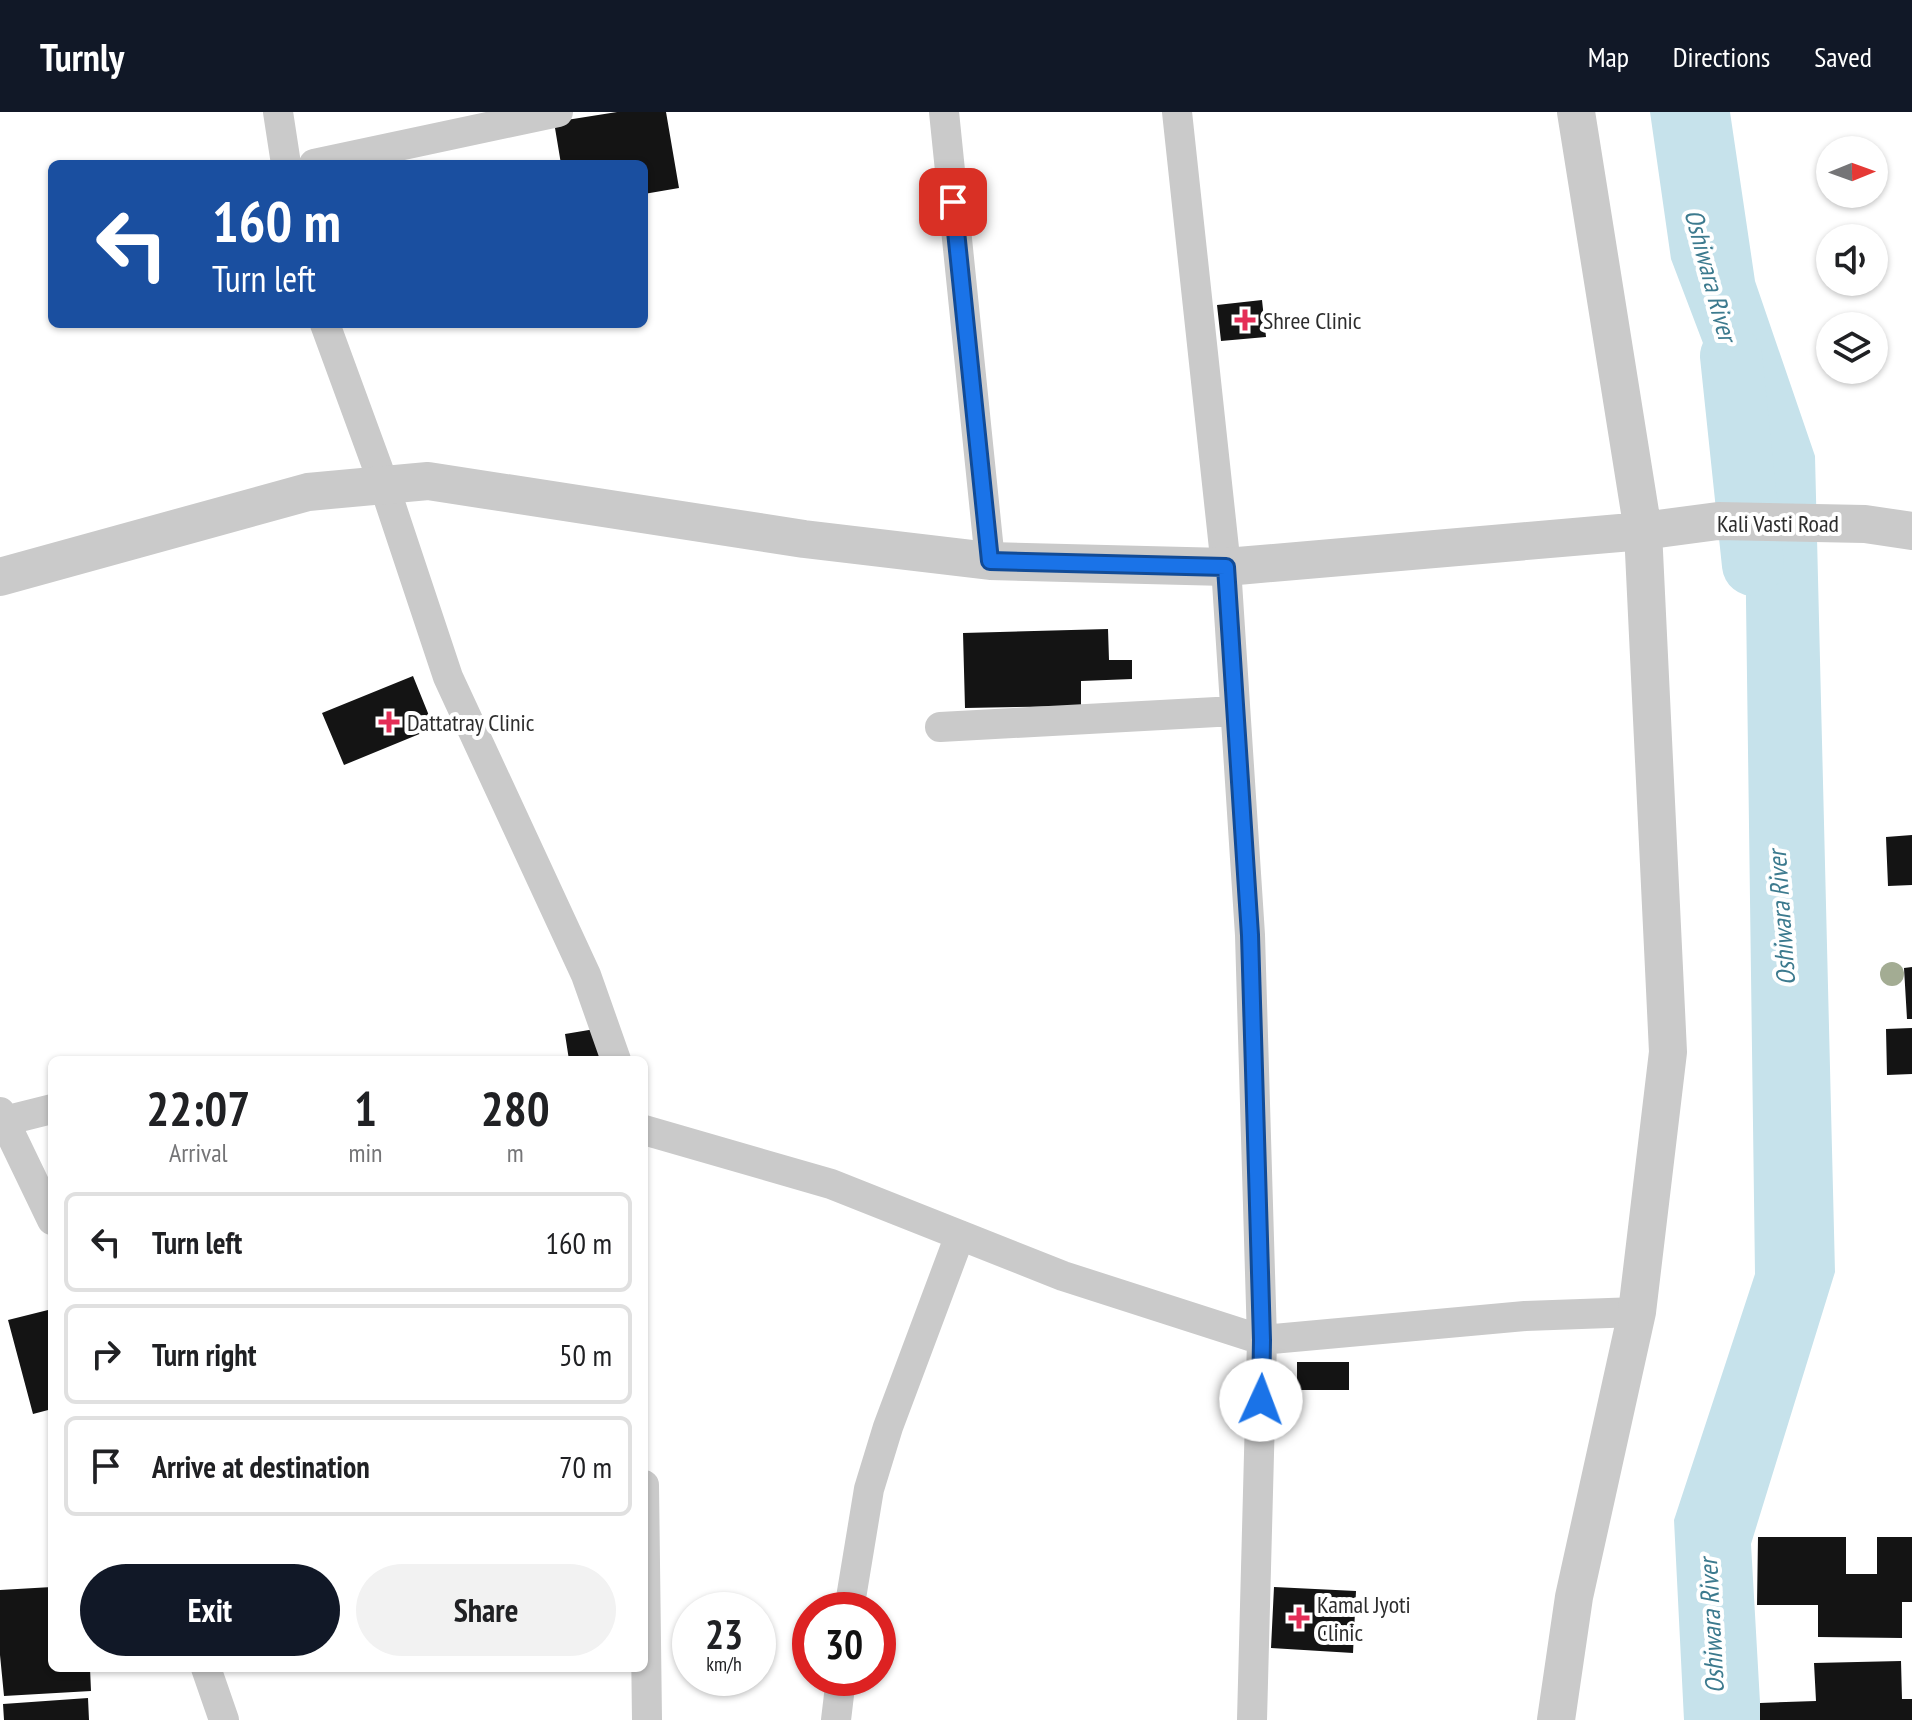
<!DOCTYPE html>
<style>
body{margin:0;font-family:"PT Sans Narrow",sans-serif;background:#f2f2f2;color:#202124;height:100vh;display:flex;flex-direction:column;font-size:30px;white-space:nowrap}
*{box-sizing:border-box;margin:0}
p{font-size:26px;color:#757577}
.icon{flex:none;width:44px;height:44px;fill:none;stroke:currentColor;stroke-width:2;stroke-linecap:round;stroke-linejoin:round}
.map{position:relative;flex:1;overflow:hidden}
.panel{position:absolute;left:48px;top:944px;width:600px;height:616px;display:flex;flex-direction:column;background:#fff;border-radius:12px;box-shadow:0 2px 6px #0004}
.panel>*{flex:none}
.hud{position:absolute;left:48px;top:48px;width:600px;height:168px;border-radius:12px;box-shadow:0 2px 6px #0004;background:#1a4fa0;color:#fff;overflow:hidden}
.needle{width:52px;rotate:89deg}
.buttons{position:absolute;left:1816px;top:24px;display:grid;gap:16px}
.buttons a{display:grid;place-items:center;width:72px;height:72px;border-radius:50%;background:#fff;box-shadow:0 2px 6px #0004;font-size:40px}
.speed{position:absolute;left:672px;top:1480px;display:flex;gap:16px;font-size:40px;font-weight:700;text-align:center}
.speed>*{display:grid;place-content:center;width:104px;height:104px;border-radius:50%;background:#fff;box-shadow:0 2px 6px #0004;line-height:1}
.speed small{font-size:20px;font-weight:400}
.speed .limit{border:12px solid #d22;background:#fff;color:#111}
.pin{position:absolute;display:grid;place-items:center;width:68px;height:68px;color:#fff;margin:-34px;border-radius:16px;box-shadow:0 4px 12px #0006}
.me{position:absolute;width:88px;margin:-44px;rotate:2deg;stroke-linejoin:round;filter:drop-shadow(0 0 6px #0008)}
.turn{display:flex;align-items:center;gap:28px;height:168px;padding:0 32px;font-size:36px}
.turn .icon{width:104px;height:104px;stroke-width:2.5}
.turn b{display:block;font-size:56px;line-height:68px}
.eta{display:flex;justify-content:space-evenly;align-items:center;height:136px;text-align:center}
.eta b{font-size:48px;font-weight:700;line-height:56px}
.primary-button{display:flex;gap:16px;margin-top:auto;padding:16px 32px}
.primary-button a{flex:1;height:92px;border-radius:48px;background:#111827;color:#fff;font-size:32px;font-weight:700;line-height:92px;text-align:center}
.primary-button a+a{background:#f2f2f2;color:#202124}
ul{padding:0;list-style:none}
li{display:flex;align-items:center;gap:24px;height:100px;margin:0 16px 12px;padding:0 16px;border:4px solid #e0e0e0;border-radius:12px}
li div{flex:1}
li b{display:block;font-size:30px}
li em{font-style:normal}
header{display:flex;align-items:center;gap:48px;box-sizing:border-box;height:112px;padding:0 40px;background:#111827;color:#fff}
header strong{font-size:38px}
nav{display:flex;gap:44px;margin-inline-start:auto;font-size:28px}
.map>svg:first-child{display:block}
</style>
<header>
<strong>Turnly</strong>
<nav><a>Map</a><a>Directions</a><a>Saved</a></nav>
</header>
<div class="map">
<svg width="1912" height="1608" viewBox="0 0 1912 1608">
<rect width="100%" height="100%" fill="#fff"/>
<path fill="#c6e2eb" d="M1650,0H1730L1755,169L1815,344L1835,1160L1751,1432L1761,1608H1684L1674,1408L1755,1162L1744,339L1671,147Z"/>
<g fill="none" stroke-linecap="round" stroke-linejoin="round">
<path stroke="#c6e2eb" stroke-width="62" d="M1731,244L1753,453"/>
</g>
<path fill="#141414" d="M617,0H666L679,76L644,82V52H561L554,10Z
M1262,188L1266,225L1221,229L1217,193Z
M1108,517L1109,548H1132V567L1081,569V594L965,596L963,521Z
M413,564L434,616L344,653L322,601Z
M1912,723V773L1888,774L1886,725Z
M1912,855V907H1907L1904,856Z
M1912,916V962L1887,963L1886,917Z
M595,917L601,948H569L565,922Z
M52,1197V1297L33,1302L8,1208Z
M1297,1250H1349V1278H1297Z
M1758,1425H1846V1462H1877V1425H1912V1490H1902V1526L1818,1525V1493H1757Z
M52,1475V1556H90L91,1579L4,1584L0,1543V1478Z
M1274,1475L1356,1479L1353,1541L1271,1536Z
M1901,1549L1902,1587H1912V1608H1760V1591L1816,1589L1814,1551Z
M88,1586L89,1608H4L3,1592Z"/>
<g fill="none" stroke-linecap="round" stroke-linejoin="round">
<path stroke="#cacaca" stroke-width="30" d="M278,0L286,52
M944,0L990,449
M1177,0L1226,455L1250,823L1262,1228L1252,1608
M314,52L558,0
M325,212L384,373L448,565L586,863L616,948
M940,615L1235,599
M0,1000L52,1108
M4,1009L52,997
M644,1018L831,1072L1063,1164L1262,1228L1525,1204L1637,1200
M644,1373L647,1608
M849,1498L869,1377L888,1315L960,1123
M206,1556L224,1608
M836,1608L841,1566"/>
<path stroke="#cacaca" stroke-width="38" d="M0,465L308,380L428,369L804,427L990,449L1226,455L1643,419L1718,409L1865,412L1912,419
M1556,1608L1574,1485L1637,1200L1668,940L1643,419L1576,0"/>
</g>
<circle fill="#a3ac93" cx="1892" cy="862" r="12"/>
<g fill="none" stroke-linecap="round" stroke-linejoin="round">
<g stroke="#114b97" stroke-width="20">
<path id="route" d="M953,90L990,449L1226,455L1250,823L1262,1228L1261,1288"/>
</g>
<use href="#route" stroke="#1a73e8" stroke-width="14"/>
</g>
<g fill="#e42e57" stroke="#fff" stroke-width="3">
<path d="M1241 196h8v8h8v8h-8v8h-8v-8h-8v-8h8z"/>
<path d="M385 598h8v8h8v8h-8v8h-8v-8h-8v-8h8z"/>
<path d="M1295 1494h8v8h8v8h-8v8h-8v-8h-8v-8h8z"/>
</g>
<g text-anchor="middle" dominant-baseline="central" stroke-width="8" stroke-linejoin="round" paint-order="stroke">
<g font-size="24" fill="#2d2d2d" stroke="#fff" text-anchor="start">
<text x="1263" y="208">Shree Clinic</text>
<text x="407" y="610">Dattatray Clinic</text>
<text x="1317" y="1492">Kamal Jyoti<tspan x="1317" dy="28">Clinic</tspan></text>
</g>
<g font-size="24" fill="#2d2d2d" stroke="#fff">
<text x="1778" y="411">Kali Vasti Road</text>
</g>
<g font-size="26" font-style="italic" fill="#3c7a8e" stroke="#fff">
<text transform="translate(1711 163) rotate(75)">Oshiwara River</text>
<text transform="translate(1781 806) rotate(-94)">Oshiwara River</text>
<text transform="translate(1711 1514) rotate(-93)">Oshiwara River</text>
</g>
</g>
</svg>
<div class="buttons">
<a><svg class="needle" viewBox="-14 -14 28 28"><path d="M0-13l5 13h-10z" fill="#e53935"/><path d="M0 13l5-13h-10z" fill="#757577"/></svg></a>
<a><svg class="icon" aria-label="sound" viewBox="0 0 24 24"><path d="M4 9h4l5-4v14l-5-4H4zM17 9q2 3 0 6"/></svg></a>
<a><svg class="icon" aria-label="layers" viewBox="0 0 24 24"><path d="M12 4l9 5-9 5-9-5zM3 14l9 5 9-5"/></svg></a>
</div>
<div class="speed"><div>23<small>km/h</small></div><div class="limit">30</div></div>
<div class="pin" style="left:953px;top:90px;background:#d93025"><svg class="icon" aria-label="arrive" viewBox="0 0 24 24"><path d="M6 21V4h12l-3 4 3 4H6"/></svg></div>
<svg class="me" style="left:1261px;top:1288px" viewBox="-20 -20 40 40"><circle r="19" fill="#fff"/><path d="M0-13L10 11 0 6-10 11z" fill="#1a73e8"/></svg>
<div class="hud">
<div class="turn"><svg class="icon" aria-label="left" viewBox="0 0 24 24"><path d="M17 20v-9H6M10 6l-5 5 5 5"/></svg><div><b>160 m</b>Turn left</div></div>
</div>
<section class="panel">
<div class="eta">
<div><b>22:07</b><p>Arrival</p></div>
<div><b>1</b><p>min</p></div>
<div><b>280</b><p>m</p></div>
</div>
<ul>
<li><svg class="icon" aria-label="left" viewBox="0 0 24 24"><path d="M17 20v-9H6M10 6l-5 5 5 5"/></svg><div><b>Turn left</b></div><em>160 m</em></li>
<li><svg class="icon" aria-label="right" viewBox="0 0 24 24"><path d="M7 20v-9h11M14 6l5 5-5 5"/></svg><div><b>Turn right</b></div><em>50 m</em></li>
<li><svg class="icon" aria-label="arrive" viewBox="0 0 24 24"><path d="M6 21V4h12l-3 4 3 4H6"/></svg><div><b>Arrive at destination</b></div><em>70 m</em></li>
</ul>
<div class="primary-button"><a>Exit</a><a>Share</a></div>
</section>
</div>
